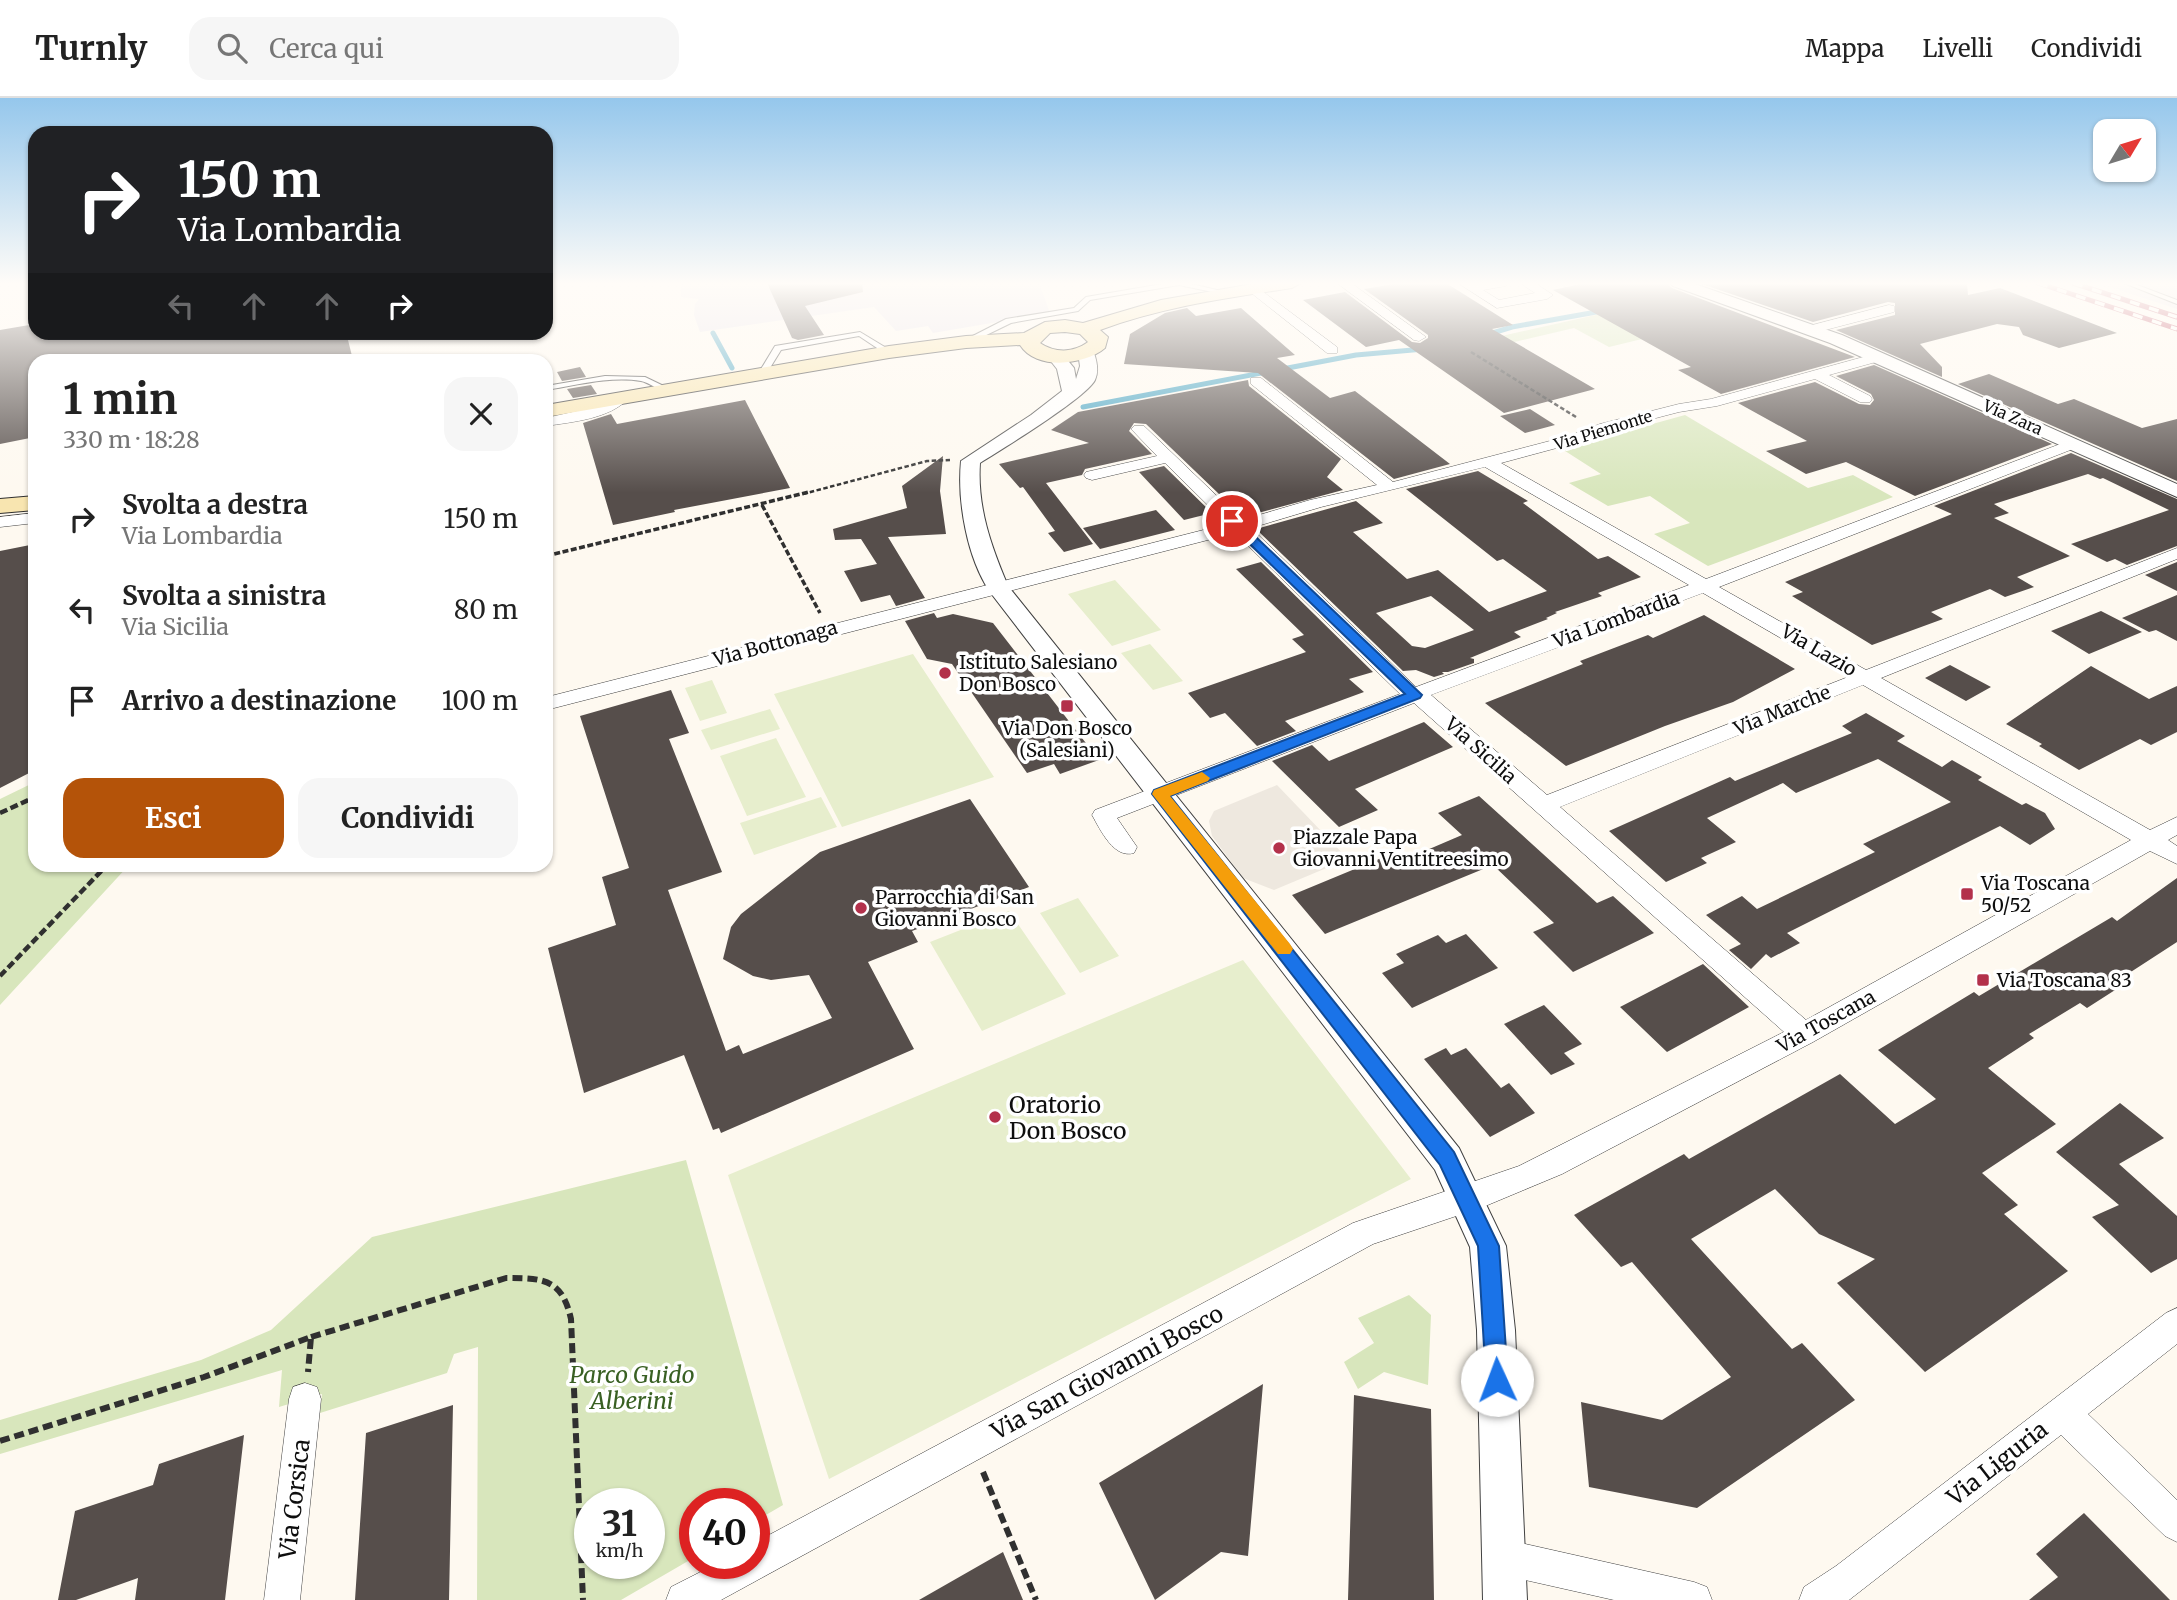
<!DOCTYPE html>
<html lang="it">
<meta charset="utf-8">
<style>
body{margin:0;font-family:Merriweather,serif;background:#f6f6f6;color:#222;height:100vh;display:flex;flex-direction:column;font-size:26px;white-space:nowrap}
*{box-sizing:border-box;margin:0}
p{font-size:23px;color:#767676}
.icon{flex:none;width:38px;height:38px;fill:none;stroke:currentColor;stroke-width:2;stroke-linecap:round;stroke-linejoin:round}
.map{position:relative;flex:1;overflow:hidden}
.details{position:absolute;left:28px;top:256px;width:525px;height:518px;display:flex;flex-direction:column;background:#fff;border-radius:21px;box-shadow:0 2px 5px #0004}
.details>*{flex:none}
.guide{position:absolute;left:28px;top:28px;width:525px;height:214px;border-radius:21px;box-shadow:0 2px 5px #0004;background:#202124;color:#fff;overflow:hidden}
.needle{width:46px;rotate:52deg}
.controls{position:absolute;left:2093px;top:21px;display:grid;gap:14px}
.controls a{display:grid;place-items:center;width:63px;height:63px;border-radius:14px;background:#fff;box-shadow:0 2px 5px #0004;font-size:35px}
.speed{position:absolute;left:574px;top:1390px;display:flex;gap:14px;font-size:35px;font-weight:700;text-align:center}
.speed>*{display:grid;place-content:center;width:91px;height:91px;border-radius:50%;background:#fff;box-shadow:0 2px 5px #0004;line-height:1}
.speed small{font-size:18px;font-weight:400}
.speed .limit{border:10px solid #d22;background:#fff;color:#111}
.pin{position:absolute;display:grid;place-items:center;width:60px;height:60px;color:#fff;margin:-30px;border:4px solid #fff;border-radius:50%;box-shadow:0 2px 7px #0007}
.me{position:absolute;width:77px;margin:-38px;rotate:358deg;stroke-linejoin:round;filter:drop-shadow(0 0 5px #0008)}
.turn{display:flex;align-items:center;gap:24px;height:147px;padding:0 35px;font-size:32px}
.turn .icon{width:91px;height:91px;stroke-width:2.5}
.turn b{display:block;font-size:49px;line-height:60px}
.lanes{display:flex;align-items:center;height:66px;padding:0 35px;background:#0003;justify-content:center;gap:35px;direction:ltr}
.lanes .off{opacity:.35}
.round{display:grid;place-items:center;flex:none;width:74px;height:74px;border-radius:21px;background:#f6f6f6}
.head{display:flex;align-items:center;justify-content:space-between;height:119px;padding:0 35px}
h1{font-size:42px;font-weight:700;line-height:52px}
.action{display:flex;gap:14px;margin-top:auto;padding:14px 35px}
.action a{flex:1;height:80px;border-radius:21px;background:#b45309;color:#fff;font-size:28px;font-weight:700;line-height:80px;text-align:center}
.action a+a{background:#f6f6f6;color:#222}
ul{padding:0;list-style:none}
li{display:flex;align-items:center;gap:21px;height:91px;padding:0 35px}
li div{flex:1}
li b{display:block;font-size:26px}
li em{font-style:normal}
header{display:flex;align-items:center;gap:42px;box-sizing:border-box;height:98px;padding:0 35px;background:#fff;border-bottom:2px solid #e0e0e0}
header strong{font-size:33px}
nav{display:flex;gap:38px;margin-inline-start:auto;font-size:24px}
.search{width:490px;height:63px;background:#f6f6f6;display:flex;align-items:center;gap:18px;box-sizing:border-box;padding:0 24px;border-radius:21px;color:#767676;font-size:26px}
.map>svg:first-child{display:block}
</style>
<header>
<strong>Turnly</strong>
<div class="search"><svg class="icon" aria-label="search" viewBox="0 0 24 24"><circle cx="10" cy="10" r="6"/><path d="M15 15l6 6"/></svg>Cerca qui</div>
<nav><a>Mappa</a><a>Livelli</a><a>Condividi</a></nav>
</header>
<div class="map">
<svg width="2177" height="1502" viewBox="0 0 2177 1502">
<rect width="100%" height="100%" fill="#fef9f0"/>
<path fill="#e9e3ec" d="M681,185H1039L1050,215L933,235L928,228L896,233L874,209L700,234L694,217L695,206L699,201L681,199Z
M2098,185H2177V211Z"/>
<path fill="#d8e6bc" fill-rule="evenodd" d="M1627,210L1671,234L1609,249L1574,230L1467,255L1457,248Z
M1685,317L1808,390L1853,377L1893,399L1708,468L1654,436L1690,425L1650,398L1608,408L1569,385L1601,376L1562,351Z
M35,684V766L129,767L0,907V701Z
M686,1062L783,1407L754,1424V1405H695V1459L621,1502H477L478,1249L454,1256L447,1275L320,1315L322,1296L279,1309L282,1272L0,1356V1322L201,1262L271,1232L372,1139ZM590,1405H649V1465H590Z
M1409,1197L1431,1217L1428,1287L1384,1274L1358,1291L1344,1264L1374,1245L1358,1220Z"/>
<path fill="#e7eecd" d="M1115,482L1161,532L1112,548L1068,496Z
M1150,546L1183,583L1153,592L1121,555Z
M913,556L994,679L842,729L774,596Z
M712,582L727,615L700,623L685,590Z
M770,611L780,631L711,652L701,632Z
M776,640L806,699L747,718L720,658Z
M821,699L837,729L754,757L740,725Z
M1078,800L1119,858L1080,875L1040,815Z
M1009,813L1066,896L982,933L930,844Z
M1243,862L1411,1081L829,1381L728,1077Z"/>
<path fill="#eee8df" d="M1277,687L1348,761L1274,792L1243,780L1212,738L1209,723L1214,713Z"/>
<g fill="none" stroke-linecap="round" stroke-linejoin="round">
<path stroke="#45a3c2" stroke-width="5" d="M713,235L732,270
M1486,237L1512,229L1602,213
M1083,309L1356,257L1424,251"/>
</g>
<path fill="#564e4b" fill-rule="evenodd" d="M767,185H862L863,194L805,208L824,237L798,242L792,240Z
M1400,185H1446L1513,227L1492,231L1595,291L1504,315L1399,242L1366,249L1303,202L1345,194L1412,244L1420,245L1428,240V237L1364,191Z
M1585,185H1667L1672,190L1855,259L1721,296L1678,272L1691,269L1553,192Z
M1699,185H1967L1968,197L2000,190L2117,235L2059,250L2023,237L2019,229L1997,226L1920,246L1942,269V279L1836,232L1895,217V205L1888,204L1813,224Z
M1187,210L1196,218L1241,210L1295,257L1277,260L1330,300L1355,293L1450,366L1394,381L1258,275L1124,266L1130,236L1165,215Z
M35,226V234H346L353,262H35V339L0,346V232Z
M1874,267L2052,346L1915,398L1846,364L1806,376L1766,353L1807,343L1738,305L1815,284L1859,306L1870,307L1874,302L1871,296L1836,278Z
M580,269L586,279L562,283L557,274Z
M1989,276L2058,306L2074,301L2142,330L2177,321V383L1958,286Z
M1248,282L1249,288L1341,361L1327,379L1343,392L1243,419L1146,326L1134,325L1129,333L1152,356L1085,371L1082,377L1046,385L1093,446L1064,454L1048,435L1055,433L1023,389L1020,390L999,366L1089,345L1051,332L1078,314Z
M591,287L597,296L573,300L567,291Z
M745,302L790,390L674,412L675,414L613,427L583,325L611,316L617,326Z
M1530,311L1555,327L1525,335L1500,318Z
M2071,355L2177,401V448L2127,467L2115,461L2107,464L2071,446L2169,412L2103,380L2100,381L2088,376L1994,406L2009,415L1994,420L2070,458L2017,479L2034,489L2005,499L1990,491L1931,514L1943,521L1872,547L1792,498L1803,494L1785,484L1952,416L1934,408Z
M943,358L940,393L946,436L888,439L925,500L896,508L890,497L861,504L844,473L877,466L861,441L835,442L833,431L907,410L902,388Z
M1164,368L1212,415L1184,422L1139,374Z
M1478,373L1528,403L1523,405L1598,461L1608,458L1641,479L1598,495L1602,498L1555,514L1557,515L1546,520L1548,521L1514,534L1521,539L1470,560L1474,561V565L1448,574H1442L1444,576L1434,579L1416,572L1403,573L1256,431L1356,403L1383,425L1353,434L1407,481L1438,472L1489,514L1547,493L1503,461L1497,463L1406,391ZM1431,498L1474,532L1425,550L1412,548L1376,515Z
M1156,412L1175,432L1100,451L1083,430Z
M35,446V672L0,690V453Z
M1261,464L1373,574L1349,581L1364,594L1285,623L1296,633L1257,648L1225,615L1210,620L1188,595L1306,554L1292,541L1304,537L1236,471Z
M2177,464V493L2145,477Z
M2177,497V543L2156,532L2149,534L2122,520Z
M2101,513L2142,534L2089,556L2051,533Z
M934,515L937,520L953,516L993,525L1099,662L1060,676L1054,666L1027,675L952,566L927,561L905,523Z
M1704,517L1795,571L1733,604L1665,628L1566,668L1485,605L1583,566L1580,563L1648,537L1653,540Z
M1950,567L1991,589L1966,603L1925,580Z
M2091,568L2149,601L2177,588V634L2151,647L2140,641L2079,672L2039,648L2042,646L2006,626Z
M671,592L689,635L669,641L722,774L668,792L726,953L739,947L743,956L832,920L809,877L771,882L753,878L723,861L731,829L741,816L820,754L970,701L1029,789L912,833L918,844L868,864L914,951L721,1035L719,1030L713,1032L684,957L584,995L548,850L616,827L602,779L629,770L580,618Z
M1866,615L1905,638L1897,643L1942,669L1952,662L1982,679L1978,682L2022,707L2026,705L2045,715L2055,731L2030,747L2000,728L1787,835L1800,845L1771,860L1766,856L1751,871L1729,852L1741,846L1706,817L1742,798L1757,811L1875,754L1863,746L1951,704L1878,661L1796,695L1783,685L1707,720L1736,744L1701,760L1707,765L1666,784L1609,733L1730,679L1735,683L1852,635L1842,628Z
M1424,624L1453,649L1355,691L1378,712L1339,729L1272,663L1312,647L1329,663Z
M1479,698L1597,805L1613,798L1654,835L1573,874L1533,834L1554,825L1493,767L1325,836L1292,797L1391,756L1399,764L1462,737L1438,715Z
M2177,780V844L2120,881L2126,885L2087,910L2080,905L2029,936L2034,940L1988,970L2056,1026L1982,1075L2018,1107L2004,1116L2068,1173L1925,1274L1837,1185L1875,1161L1819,1136L1775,1091L1691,1141L1792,1251L1802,1245L1855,1302L1697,1410L1589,1389L1581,1304L1662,1322L1731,1279L1632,1164L1621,1169L1574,1117L1684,1056L1689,1061L1840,976L1895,1026L1936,1001L1878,952L1974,894L1979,898L2112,819L2117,823Z
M1466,836L1498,870L1412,910L1382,875L1404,865L1396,856L1438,837L1446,845Z
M1703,866L1749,909L1667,954L1620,909Z
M1544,907L1582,946L1564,955L1575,966L1551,977L1504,926Z
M1446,950L1451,957L1466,950L1501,990L1509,985L1535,1015L1490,1039L1424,961Z
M2120,1005L2164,1040L2119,1066L2177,1118V1161L2151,1175L2092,1119L2119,1107L2056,1054Z
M1263,1286L1248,1458L1221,1454L1155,1502L1099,1385Z
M1354,1297L1431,1311L1434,1502H1348Z
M453,1307L449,1502H355L366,1335Z
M244,1337L225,1502H135L138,1480L76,1502H58L75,1413L153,1387L159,1366Z
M2084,1415L2170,1502H2029L2058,1479L2036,1456Z
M1003,1454L1023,1502H919Z"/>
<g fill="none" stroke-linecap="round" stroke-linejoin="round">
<g stroke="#414141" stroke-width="2">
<path id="service" d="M1168,185H1187L1230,195L1227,197L1179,187L1090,202L1078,213L1011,225L970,245L963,243L1006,221L1074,210L1086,199Z
M2124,185H2132L2177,202V206Z
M860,234L893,254L886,256L859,238L781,252L765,278L758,276L775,248Z
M605,278L645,279L672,292C662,297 652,285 641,283C610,278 577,287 546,292V288Z"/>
</g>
<g stroke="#414141" stroke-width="1">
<path id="minor" d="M1337,185H1351L1426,239L1419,243L1414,242Z
M1458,185H1508L1506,188L1483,192L1499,202L1535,195L1520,185H1535L1553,197L1547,201L1497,210Z
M1254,187L1337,249V255H1327L1250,194L1248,191Z
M1889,207L1894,208V214L1810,236L1803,232L1805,229Z
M1878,255L1883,256V262L1829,277L1870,298L1872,301L1870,304H1860L1815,281L1717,308L1679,314L1610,332L1579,344L1501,365L1706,481L2068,343H2078L2081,346L2078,349L1719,489L1866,572L2177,450V461L1881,580L2150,732L2177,719V737L2168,742L2177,748V766L2150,753L1813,944L1562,1076L1483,1109L1373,1146L721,1502H666L671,1489L718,1465H754V1445L1353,1125L1519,1068L1784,934L1414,605L1117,720L1137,749L1134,755C1114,761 1101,733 1092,717L1095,712L1400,596L1235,435L554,610L547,609V599L1227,426L1165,365L1092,382L1086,380L1084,377L1086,374L1157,358L1134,334L1131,331L1134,328H1144L1242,422L1310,402L1377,387L1251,286V280H1261L1393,384L1569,338L1600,326L1679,306L1711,301ZM1485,369L1689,487L1416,589L1251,430L1321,409ZM1703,495L1848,579L1547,697L1431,597ZM1863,587L2131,742L1806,922L1560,709Z
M622,296L627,297L629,300C610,321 572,324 546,328V320L590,310Z
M35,415V425L0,429V419Z
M2177,1210V1246L2088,1316L2177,1402V1444L2165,1438L2061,1337L1849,1502H1799L1804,1489L1836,1468L2166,1215Z
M305,1285L317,1289L321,1301L300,1502H264L289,1301L293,1289Z
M1503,1441L1694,1484L1707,1489L1712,1502H1614L1503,1477L1490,1472L1485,1459L1490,1446Z"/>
</g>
<g stroke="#414141" stroke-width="2">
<path id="tertiary" d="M1670,185H1692L1842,237L2177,386V399L1830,245L1673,188Z
M1086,250L1094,255C1097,264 1099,273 1095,282C1087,299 1001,352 980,365C977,409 991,448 1008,488L1459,1050L1506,1148L1515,1232L1527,1502H1483L1477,1232L1470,1149L1435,1072L990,494C967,460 957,403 961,363L1031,317L1062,293L1057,271L1046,257L1048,253H1060L1074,270L1076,281L1080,268L1078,255Z"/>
</g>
<g stroke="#303030" stroke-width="2">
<path id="secondary" d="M1258,185H1301L1292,190C1227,200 1162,209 1100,232L1108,239L1105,250C1085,267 1036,273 1020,247L966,250L889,260L546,319V307L889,248L966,238L1024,235L1045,224L1065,222L1083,225L1161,202ZM1065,234L1080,236L1088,244C1073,255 1055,255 1040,245L1050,235Z
M35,398V412L0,415V401Z"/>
</g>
<path stroke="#303030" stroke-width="2.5" stroke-dasharray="4.5 2.5" stroke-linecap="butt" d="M1471,254L1576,319
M803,396L927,363L950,362"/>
<path stroke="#303030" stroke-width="3.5" stroke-dasharray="6 2.5" stroke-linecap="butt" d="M762,407L820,515
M546,458L809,394"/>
<path stroke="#303030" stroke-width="4.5" stroke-dasharray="8 3.5" stroke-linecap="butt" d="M0,715L35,699
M0,878L108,766"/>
<path stroke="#303030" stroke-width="6" stroke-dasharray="10 5" stroke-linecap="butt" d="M311,1239L506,1180C544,1180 562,1181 571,1221L583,1502
M0,1343L204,1279L311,1239L308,1274
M983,1374L1036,1502"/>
<use href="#service" fill="#fff" fill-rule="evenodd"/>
<use href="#minor" fill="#fff" fill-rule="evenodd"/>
<use href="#tertiary" fill="#fff" fill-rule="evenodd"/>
<use href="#secondary" fill="#f8e5b0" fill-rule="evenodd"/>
<g stroke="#b3314b" stroke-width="5">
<path id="rail" d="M2038,185L2177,231
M2073,185L2177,219"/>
</g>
<use href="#rail" stroke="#fff" stroke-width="3.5" stroke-dasharray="10" stroke-linecap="butt"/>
</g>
<linearGradient id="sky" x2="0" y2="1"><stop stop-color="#95c7ec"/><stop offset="0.47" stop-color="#fffcf8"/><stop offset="1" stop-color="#fffcf8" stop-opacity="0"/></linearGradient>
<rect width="2177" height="395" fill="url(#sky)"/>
<path fill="#1a73e8" stroke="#114b97" stroke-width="2" d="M1228,420H1236L1422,597L1420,600L1170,698L1454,1054L1499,1148L1508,1282L1505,1290L1497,1294L1489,1290L1486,1282L1478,1148L1440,1067L1152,696L1154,692L1405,596L1228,425Z"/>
<path fill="#f59e0b" d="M1202,674L1210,680L1208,683L1170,698L1290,846L1293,851L1290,856H1278L1152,696L1154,692Z"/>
<g fill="#b3314b" stroke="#fff" stroke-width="2.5">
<circle cx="945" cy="575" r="7"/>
<rect x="1060" y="601" width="14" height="14" rx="3.5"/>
<circle cx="1279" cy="750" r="7"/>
<rect x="1960" y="789" width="14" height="14" rx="3.5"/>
<circle cx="861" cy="810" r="7"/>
<rect x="1976" y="875" width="14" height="14" rx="3.5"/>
<circle cx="995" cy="1019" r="7"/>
</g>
<g text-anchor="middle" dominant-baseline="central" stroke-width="7" stroke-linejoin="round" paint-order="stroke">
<g font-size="16" fill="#0e0e0e" stroke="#fff">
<text transform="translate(2013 319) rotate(24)">Via Zara</text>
<text transform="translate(1603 332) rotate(-17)">Via Piemonte</text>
</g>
<g font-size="19" fill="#0e0e0e" stroke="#fff">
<text transform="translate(1616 521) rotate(-20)">Via Lombardia</text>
<text transform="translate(775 545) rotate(-15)">Via Bottonaga</text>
<text transform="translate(1819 552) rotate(30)">Via Lazio</text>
<text transform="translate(1782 612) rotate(-22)">Via Marche</text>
<text transform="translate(1481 652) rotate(42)">Via Sicilia</text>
<text transform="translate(1826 923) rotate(-29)">Via Toscana</text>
</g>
<g font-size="19" fill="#0e0e0e" stroke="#fff" text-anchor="start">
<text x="959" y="564">Istituto Salesiano<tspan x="959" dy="22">Don Bosco</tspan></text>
<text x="1067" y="630" text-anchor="middle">Via Don Bosco<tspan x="1067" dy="22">(Salesiani)</tspan></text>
<text x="1293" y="739">Piazzale Papa<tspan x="1293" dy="22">Giovanni Ventitreesimo</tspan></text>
<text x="1981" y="785">Via Toscana<tspan x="1981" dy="22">50/52</tspan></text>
<text x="875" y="799">Parrocchia di San<tspan x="875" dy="22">Giovanni Bosco</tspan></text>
<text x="1997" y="882">Via Toscana 83</text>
</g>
<g font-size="23" fill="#0e0e0e" stroke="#fff" text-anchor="start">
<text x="1009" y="1006">Oratorio<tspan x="1009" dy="26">Don Bosco</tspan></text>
</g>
<g font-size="23" fill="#0e0e0e" stroke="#fff">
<text transform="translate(1107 1274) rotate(-28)">Via San Giovanni Bosco</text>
<text transform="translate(1997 1365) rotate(-38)">Via Liguria</text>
<text transform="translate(294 1401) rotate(-83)">Via Corsica</text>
</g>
<g font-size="23" font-style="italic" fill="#396023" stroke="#fff">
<text x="632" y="1276">Parco Guido<tspan x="632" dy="26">Alberini</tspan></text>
</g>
</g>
</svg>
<div class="controls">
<a><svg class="needle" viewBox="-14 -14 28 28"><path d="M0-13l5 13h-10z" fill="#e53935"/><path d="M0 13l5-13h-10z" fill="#767676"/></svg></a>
</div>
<div class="speed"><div>31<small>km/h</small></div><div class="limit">40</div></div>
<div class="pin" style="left:1232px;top:423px;background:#d93025"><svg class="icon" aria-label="arrive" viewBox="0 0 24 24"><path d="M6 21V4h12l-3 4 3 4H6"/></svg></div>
<svg class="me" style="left:1497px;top:1282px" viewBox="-20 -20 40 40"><circle r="19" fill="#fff"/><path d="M0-13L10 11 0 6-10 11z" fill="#1a73e8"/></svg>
<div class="guide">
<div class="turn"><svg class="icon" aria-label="right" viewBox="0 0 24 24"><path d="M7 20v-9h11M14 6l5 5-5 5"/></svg><div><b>150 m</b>Via Lombardia</div></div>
<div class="lanes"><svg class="icon off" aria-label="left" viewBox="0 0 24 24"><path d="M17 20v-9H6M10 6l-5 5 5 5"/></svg><svg class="icon off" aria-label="ahead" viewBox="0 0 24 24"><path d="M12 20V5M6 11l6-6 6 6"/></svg><svg class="icon off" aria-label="ahead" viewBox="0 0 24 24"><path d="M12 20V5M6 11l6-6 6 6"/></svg><svg class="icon" aria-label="right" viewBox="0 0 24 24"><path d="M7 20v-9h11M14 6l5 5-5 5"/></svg></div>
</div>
<section class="details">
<div class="head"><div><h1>1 min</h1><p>330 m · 18:28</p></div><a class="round"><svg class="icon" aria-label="close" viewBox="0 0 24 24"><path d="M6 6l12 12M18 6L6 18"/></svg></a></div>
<ul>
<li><svg class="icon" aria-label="right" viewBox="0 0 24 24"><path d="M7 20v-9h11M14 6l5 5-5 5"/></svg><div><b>Svolta a destra</b><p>Via Lombardia</p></div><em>150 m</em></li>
<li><svg class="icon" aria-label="left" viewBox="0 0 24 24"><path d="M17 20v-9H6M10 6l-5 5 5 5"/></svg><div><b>Svolta a sinistra</b><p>Via Sicilia</p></div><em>80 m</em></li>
<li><svg class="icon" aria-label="arrive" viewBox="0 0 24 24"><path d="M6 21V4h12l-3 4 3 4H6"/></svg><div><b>Arrivo a destinazione</b></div><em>100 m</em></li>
</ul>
<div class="action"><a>Esci</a><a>Condividi</a></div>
</section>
</div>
